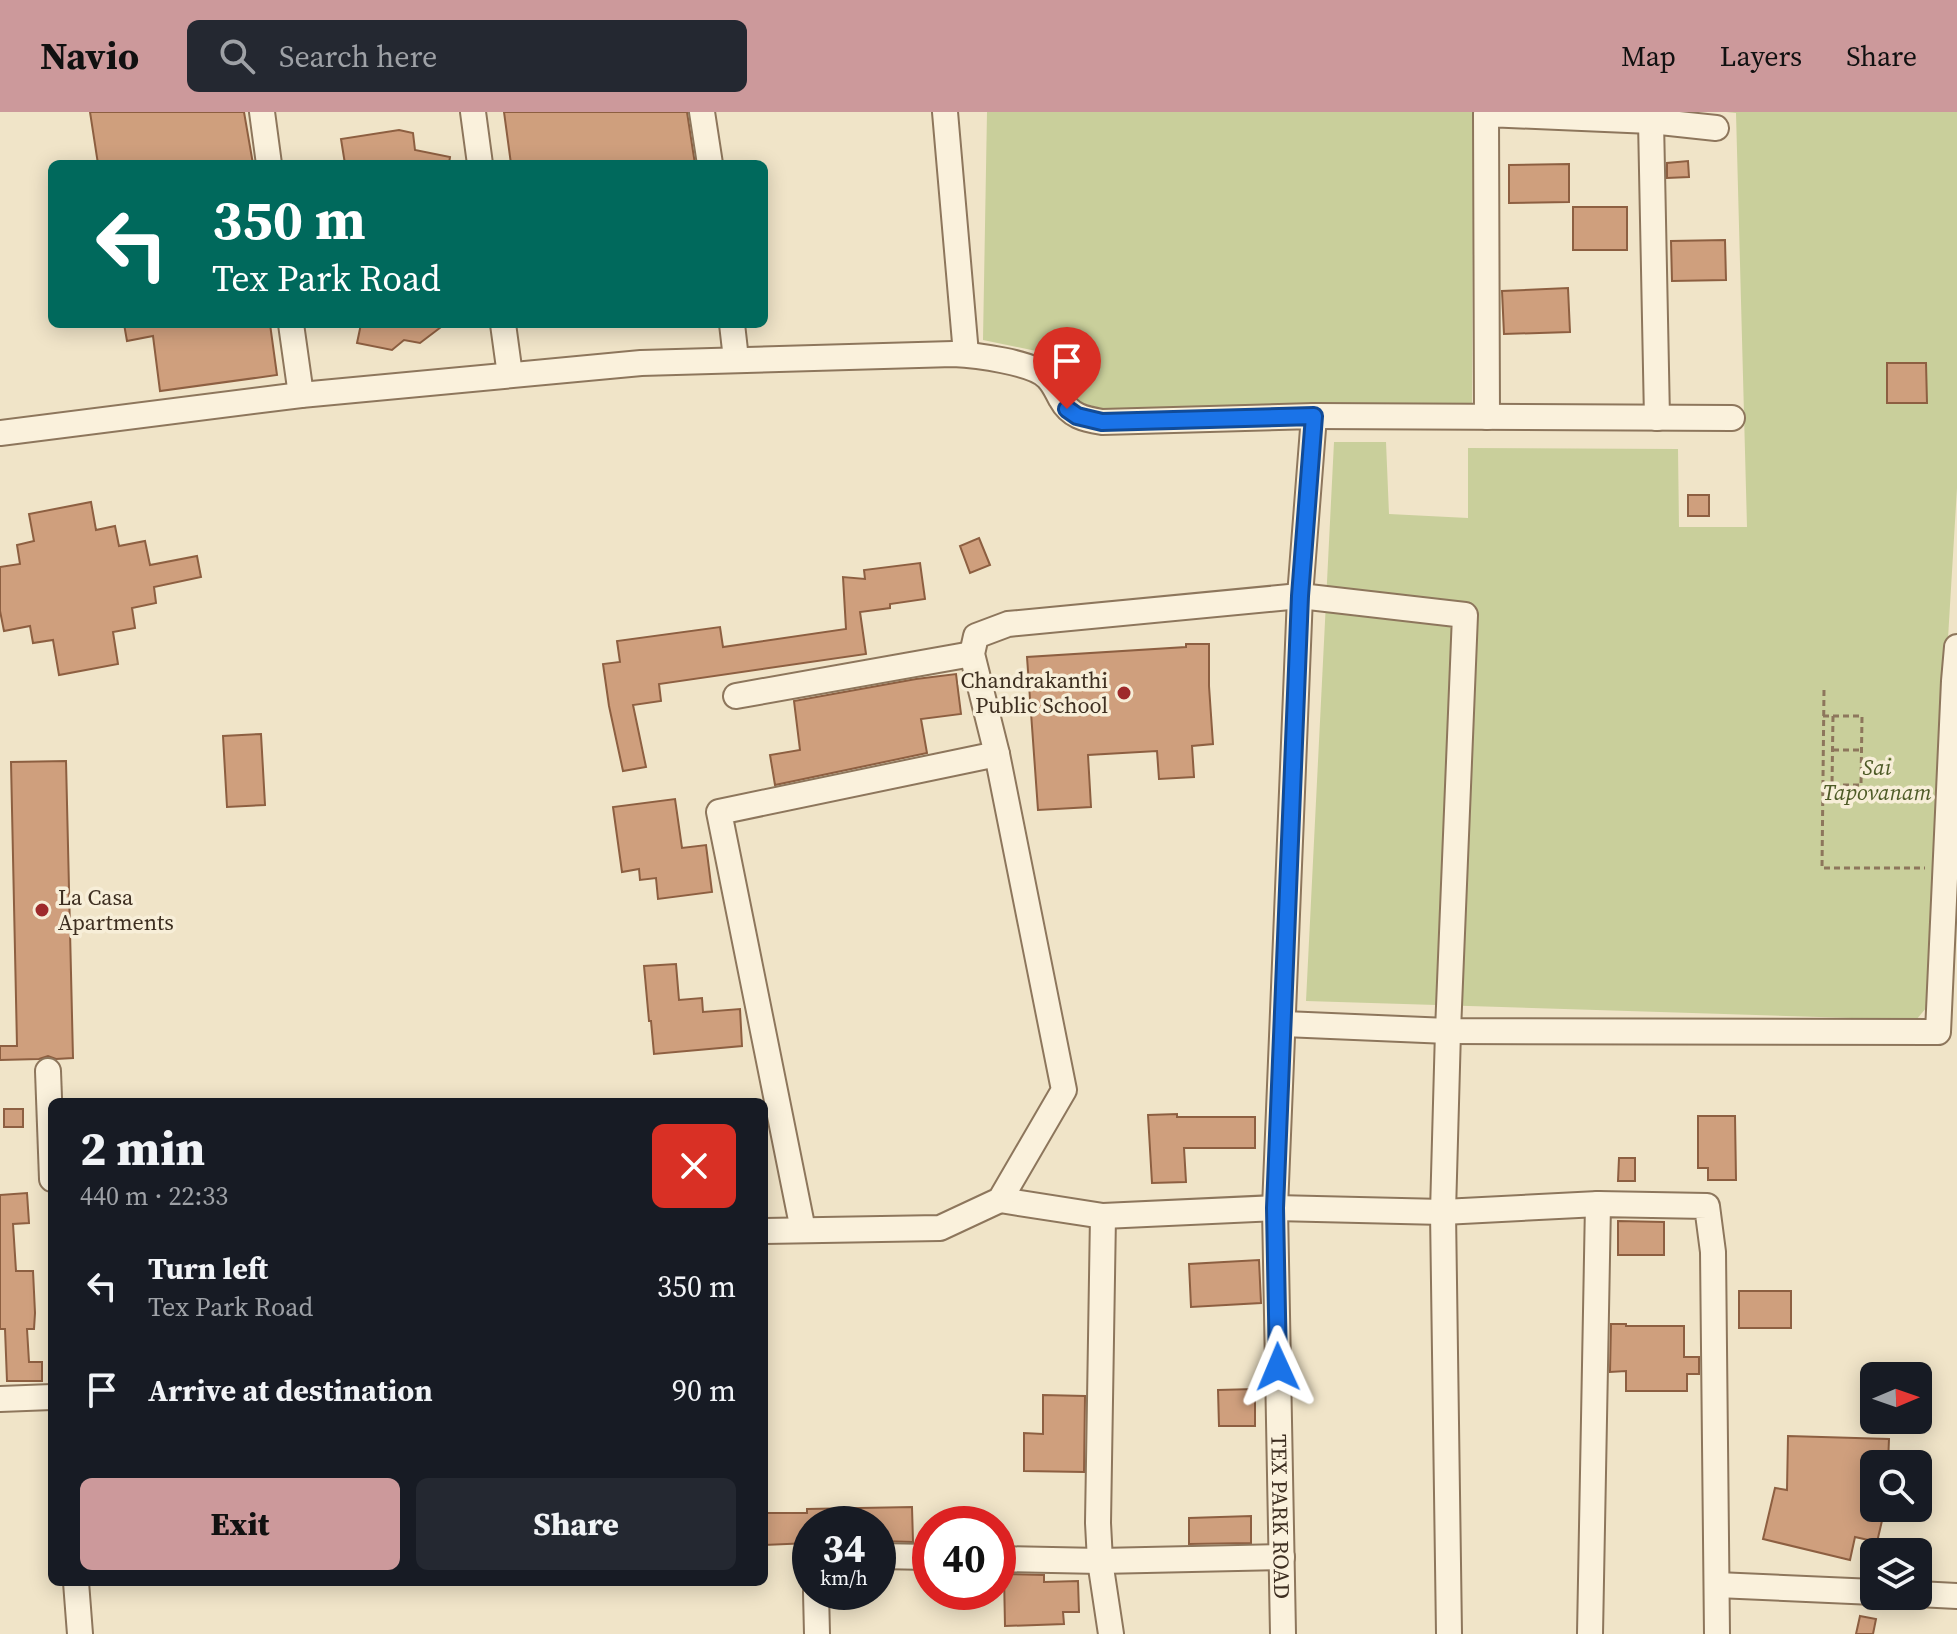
<!DOCTYPE html>
<meta charset="utf-8">
<style>
body{margin:0;font-family:"Source Serif 4",serif;background:#242831;color:#f1f3f6;height:100vh;display:flex;flex-direction:column;font-size:30px;white-space:nowrap}
*{box-sizing:border-box;margin:0}
p{font-size:26px;color:#9ea1a6}
.icon{flex:none;width:44px;height:44px;fill:none;stroke:currentColor;stroke-width:2;stroke-linecap:round;stroke-linejoin:round}
.map{position:relative;flex:1;overflow:hidden}
.panel{position:absolute;left:48px;top:986px;width:720px;height:488px;display:flex;flex-direction:column;background:#171b24;border-radius:12px;box-shadow:0 4px 20px #0003}
.panel>*{flex:none}
.hud{position:absolute;left:48px;top:48px;width:720px;height:168px;border-radius:12px;box-shadow:0 4px 20px #0003;background:#00695c;color:#fff;overflow:hidden}
.needle{width:52px;rotate:88deg}
.fabs{position:absolute;left:1860px;top:1250px;display:grid;gap:16px}
.fabs a{display:grid;place-items:center;width:72px;height:72px;border-radius:12px;background:#171b24;box-shadow:0 4px 20px #0003;font-size:40px}
.speed{position:absolute;left:792px;top:1394px;display:flex;gap:16px;font-size:40px;font-weight:700;text-align:center}
.speed>*{display:grid;place-content:center;width:104px;height:104px;border-radius:50%;background:#171b24;box-shadow:0 4px 20px #0003;line-height:1}
.speed small{font-size:20px;font-weight:400}
.speed .limit{border:12px solid #d22;background:#fff;color:#111}
.pin{position:absolute;display:grid;place-items:center;width:68px;height:68px;color:#fff;margin:-82px -34px;border-radius:50% 50% 50% 0;rotate:-45deg;box-shadow:0 0 8px #0007}
.pin .icon{rotate:45deg}
.me{position:absolute;width:88px;margin:-44px;rotate:359deg;stroke-linejoin:round;filter:drop-shadow(0 0 6px #0008)}
.turn{display:flex;align-items:center;gap:28px;height:168px;padding:0 32px;font-size:36px}
.turn .icon{width:104px;height:104px;stroke-width:2.5}
.turn b{display:block;font-size:56px;line-height:68px}
.round{display:grid;place-items:center;flex:none;width:84px;height:84px;border-radius:12px;background:#242831}
.overview{display:flex;align-items:center;justify-content:space-between;height:136px;padding:0 32px}
h1{font-size:48px;font-weight:800;line-height:60px}
.primary-button{display:flex;gap:16px;margin-top:auto;padding:16px 32px}
.primary-button a{flex:1;height:92px;border-radius:12px;background:#cc999b;color:#111;font-size:32px;font-weight:800;line-height:92px;text-align:center}
.primary-button a+a{background:#242831;color:#f1f3f6}
ul{padding:0;list-style:none}
li{display:flex;align-items:center;gap:24px;height:104px;padding:0 32px}
li div{flex:1}
li b{display:block;font-size:30px}
li em{font-style:normal}
header{display:flex;align-items:center;gap:48px;box-sizing:border-box;height:112px;padding:0 40px;background:#cc999b;color:#111}
header strong{font-size:38px}
nav{display:flex;gap:44px;margin-inline-start:auto;font-size:28px}
.search{width:560px;height:72px;background:#242831;display:flex;align-items:center;gap:20px;box-sizing:border-box;padding:0 28px;border-radius:12px;color:#9ea1a6;font-size:30px}
.map>svg:first-child{display:block}
</style>
<header>
<strong>Navio</strong>
<div class="search"><svg class="icon" aria-label="search" viewBox="0 0 24 24"><circle cx="10" cy="10" r="6"/><path d="M15 15l6 6"/></svg>Search here</div>
<nav><a>Map</a><a>Layers</a><a>Share</a></nav>
</header>
<div class="map">
<svg width="1957" height="1522" viewBox="0 0 1957 1522">
<rect width="100%" height="100%" fill="#f0e4c8"/>
<path fill="#c9cf9b" d="M987,0H1473L1472,291L1112,299L1078,290L1046,241L983,228Z
M1726,0H1957V376L1946,560L1933,888L1916,908L1306,889L1334,330H1386L1389,402L1468,406V336L1678,337L1679,415H1747L1736,1Z"/>
<path fill="#cf9f7d" stroke="#8d5f41" stroke-width="2" d="M90,0H244L253,52H98Z
M504,0H687L695,52H511Z
M399,18L413,21L415,38L450,45L449,52H345L341,27Z
M1688,49L1689,65L1667,66V51Z
M1569,52V90L1509,91V53Z
M1573,95H1627V138H1573Z
M1725,128L1726,168L1672,169L1671,129Z
M1568,176L1570,220L1504,222L1502,179Z
M124,212H270L277,263L160,279L153,224L127,229Z
M361,212H445L420,231L404,228L392,238L357,231Z
M1887,251H1926L1927,291H1887Z
M1688,383H1709V404H1688Z
M91,390L96,418L115,414L119,434L145,429L150,453L197,444L201,465L154,475L156,491L132,496L135,516L113,520L118,552L59,563L53,528L33,531L30,514L4,519L0,499V455L20,452L17,433L34,429L29,402Z
M979,426L990,453L970,461L960,434Z
M920,451L925,487L890,492V496L860,500L866,542L659,572L661,589L633,593L646,655L623,659L609,594L603,552L620,550L617,529L720,515L723,535L846,517L843,465L865,467L864,458Z
M1186,532H1209V574L1213,632L1192,634L1194,665L1159,667L1157,639L1088,643L1091,695L1038,698L1027,545L1186,535Z
M956,562L961,602L921,607L927,641L775,673L770,643L800,638L794,589L916,567Z
M261,622L265,693L227,695L223,624Z
M66,649L73,946L56,947L48,944L39,947L0,948V934H17L11,650Z
M675,687L682,736L706,733L712,780L658,787L656,766L640,768L639,757L622,760L613,695Z
M676,852L679,888L702,886L703,900L740,897L742,934L654,942L651,909H649L644,854Z
M4,997H23V1015H4Z
M1177,1002V1005H1255V1036H1184L1186,1070L1152,1071L1148,1003Z
M1698,1004H1735L1736,1068H1708V1056H1698Z
M1619,1046H1635V1069H1618Z
M27,1081L29,1111L13,1112L16,1159H33L35,1201L34,1217H27L29,1250H42V1269H7L5,1217H0V1083Z
M1618,1109L1664,1110V1143H1618Z
M1259,1148L1261,1191L1191,1195L1189,1152Z
M1739,1179H1791V1216H1739Z
M1611,1212H1626V1214H1684V1245H1699V1262H1687V1279H1626V1259L1610,1260Z
M1255,1277V1314H1219L1218,1278Z
M1043,1283L1085,1284L1084,1360L1024,1359V1321L1043,1322Z
M1788,1324L1889,1327L1888,1352H1874V1396H1885L1877,1430L1855,1425L1850,1448L1763,1427L1775,1376L1787,1378Z
M912,1395L913,1430L878,1429V1412H810V1431L764,1433V1401H807V1397Z
M1251,1404V1431L1189,1432V1406Z
M1004,1462L1044,1463V1470L1078,1469L1079,1500H1063L1064,1512L1005,1514Z
M1860,1504L1876,1507L1873,1522H1856Z"/>
<g fill="none" stroke-linecap="round" stroke-linejoin="round">
<g stroke="#8d765c" stroke-width="28">
<g id="minor">
<path d="M262,0L269,52"/>
<path d="M473,0L480,52"/>
<path d="M702,0L710,52"/>
<path d="M945,0L966,242"/>
<path d="M1651,9L1657,306"/>
<path d="M291,212L301,283"/>
<path d="M503,212L510,263"/>
<path d="M732,212L736,247"/>
<path d="M1314,304L1732,306"/>
<path d="M1487,305L1486,2L1651,9L1716,16"/>
<path id="s1" d="M0,321L301,283L641,251L953,242C974,243 1034,250 1048,266C1054,272 1057,280 1061,287C1070,304 1084,307 1102,310L1314,304L1300,484L1275,1096L1283,1522"/>
<path d="M736,584L972,542"/>
<path d="M1284,912L1448,919L1938,920L1954,569L1957,535"/>
<path d="M48,959L52,1067"/>
<path d="M1000,1088L1103,1104L1275,1096L1443,1100L1598,1092"/>
<path d="M1103,1104L1098,1411L1100,1449L1111,1522"/>
<path d="M803,1118L719,700L997,642"/>
<path d="M764,1119L940,1116L1000,1088L1064,978L997,642L972,542L976,524L1008,512L1300,484L1465,503L1448,919L1443,1100L1449,1522"/>
<path d="M0,1287L52,1285"/>
<path d="M878,1444L930,1445"/>
<path d="M998,1447L1100,1449L1282,1445"/>
<path d="M76,1470L80,1522"/>
<path d="M1717,1473L1874,1480"/>
<path d="M816,1480L817,1522"/>
<path d="M1918,1482L1957,1484"/>
<path d="M1590,1522L1598,1092L1707,1094L1713,1140L1717,1522"/>
</g>
</g>
<path stroke="#8d765c" stroke-width="3" stroke-dasharray="6 4" stroke-linecap="butt" d="M1824,578L1822,756H1925
M1823,604H1862L1861,673H1832L1833,604
M1833,638H1861"/>
<use href="#minor" stroke="#faf1dc" stroke-width="24"/>
</g>
<g fill="none" stroke-linecap="round" stroke-linejoin="round">
<g stroke="#114b97" stroke-width="20">
<path id="route" d="M1067,297L1077,304L1102,310L1314,304L1300,484L1275,1096L1278,1255"/>
</g>
<use href="#route" stroke="#1a73e8" stroke-width="14"/>
</g>
<g fill="#9e2a2b" stroke="#f7eed8" stroke-width="3">
<circle cx="1124" cy="581" r="8"/>
<circle cx="42" cy="798" r="8"/>
</g>
<g text-anchor="middle" dominant-baseline="central" stroke-width="7" stroke-linejoin="round" paint-order="stroke">
<g font-size="22" fill="#3d2e20" stroke="#f7eed8" text-anchor="end">
<text x="1108" y="568">Chandrakanthi<tspan x="1108" dy="25">Public School</tspan></text>
<text x="58" y="785" text-anchor="start">La Casa<tspan x="58" dy="25">Apartments</tspan></text>
</g>
<g font-size="22" font-style="italic" fill="#4d5a26" stroke="#f7eed8">
<text x="1877" y="655">Sai<tspan x="1877" dy="25">Tapovanam</tspan></text>
</g>
<g font-size="22" fill="#3d2e20" stroke="#f7eed8">
<text stroke="none"><textPath href="#s1" startOffset="2444">TEX PARK ROAD</textPath></text>
</g>
</g>
</svg>
<div class="fabs">
<a><svg class="needle" viewBox="-14 -14 28 28"><path d="M0-13l5 13h-10z" fill="#e53935"/><path d="M0 13l5-13h-10z" fill="#9ea1a6"/></svg></a>
<a><svg class="icon" aria-label="search" viewBox="0 0 24 24"><circle cx="10" cy="10" r="6"/><path d="M15 15l6 6"/></svg></a>
<a><svg class="icon" aria-label="layers" viewBox="0 0 24 24"><path d="M12 4l9 5-9 5-9-5zM3 14l9 5 9-5"/></svg></a>
</div>
<div class="speed"><div>34<small>km/h</small></div><div class="limit">40</div></div>
<div class="pin" style="left:1067px;top:297px;background:#d93025"><svg class="icon" aria-label="arrive" viewBox="0 0 24 24"><path d="M6 21V4h12l-3 4 3 4H6"/></svg></div>
<svg class="me" style="left:1278px;top:1255px" viewBox="-20 -20 40 40"><path d="M0-17L14 15 0 8-14 15z" fill="#1a73e8" stroke="#fff" stroke-width="4"/></svg>
<div class="hud">
<div class="turn"><svg class="icon" aria-label="left" viewBox="0 0 24 24"><path d="M17 20v-9H6M10 6l-5 5 5 5"/></svg><div><b>350 m</b>Tex Park Road</div></div>
</div>
<section class="panel">
<div class="overview"><div><h1>2 min</h1><p>440 m · 22:33</p></div><a class="round" style="background:#d93025;color:#fff"><svg class="icon" aria-label="close" viewBox="0 0 24 24"><path d="M6 6l12 12M18 6L6 18"/></svg></a></div>
<ul>
<li><svg class="icon" aria-label="left" viewBox="0 0 24 24"><path d="M17 20v-9H6M10 6l-5 5 5 5"/></svg><div><b>Turn left</b><p>Tex Park Road</p></div><em>350 m</em></li>
<li><svg class="icon" aria-label="arrive" viewBox="0 0 24 24"><path d="M6 21V4h12l-3 4 3 4H6"/></svg><div><b>Arrive at destination</b></div><em>90 m</em></li>
</ul>
<div class="primary-button"><a>Exit</a><a>Share</a></div>
</section>
</div>
